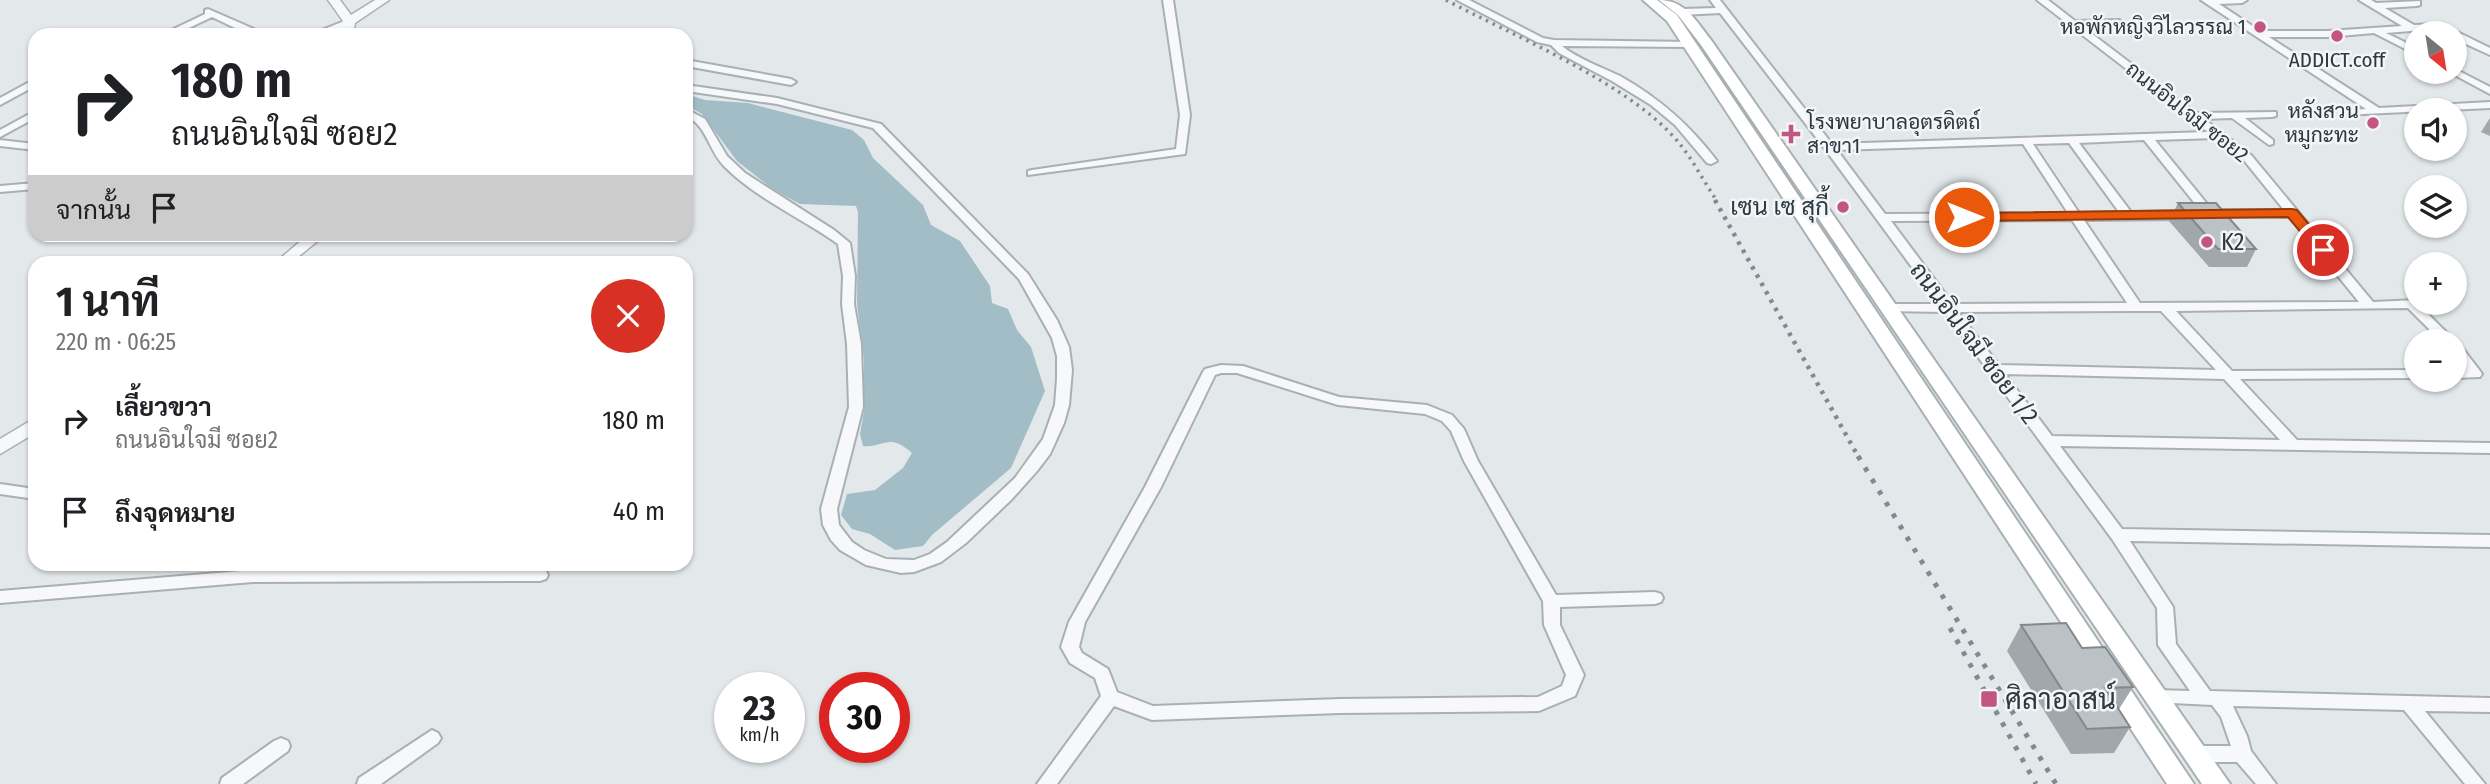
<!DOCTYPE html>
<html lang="th">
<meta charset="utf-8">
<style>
body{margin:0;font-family:"Fira Sans Condensed",Sarabun,sans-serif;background:#f6f6f6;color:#202124;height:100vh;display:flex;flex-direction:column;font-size:26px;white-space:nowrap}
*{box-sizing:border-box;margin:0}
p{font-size:23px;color:#757577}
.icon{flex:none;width:38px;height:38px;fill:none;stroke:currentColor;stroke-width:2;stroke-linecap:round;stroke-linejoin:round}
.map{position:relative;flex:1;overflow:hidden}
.sheet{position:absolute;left:28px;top:256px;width:665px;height:315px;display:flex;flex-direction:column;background:#fff;border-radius:21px;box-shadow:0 2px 5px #0004}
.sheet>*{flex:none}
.hud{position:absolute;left:28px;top:28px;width:665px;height:214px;border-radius:21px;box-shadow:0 2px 5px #0004;background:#fff;color:#202124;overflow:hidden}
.needle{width:46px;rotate:150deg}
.tools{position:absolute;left:2404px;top:21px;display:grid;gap:14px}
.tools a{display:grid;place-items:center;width:63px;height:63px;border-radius:50%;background:#fff;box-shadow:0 2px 5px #0004;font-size:35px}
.speed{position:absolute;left:714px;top:672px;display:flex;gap:14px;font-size:35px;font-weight:700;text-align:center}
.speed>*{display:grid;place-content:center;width:91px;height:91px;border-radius:50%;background:#fff;box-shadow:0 2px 5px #0004;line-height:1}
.speed small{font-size:18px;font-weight:400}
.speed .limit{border:10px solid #d22;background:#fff;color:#111}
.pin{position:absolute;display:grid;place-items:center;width:60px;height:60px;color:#fff;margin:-30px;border:4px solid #fff;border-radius:50%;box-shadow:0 2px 7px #0007}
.me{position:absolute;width:77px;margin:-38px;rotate:90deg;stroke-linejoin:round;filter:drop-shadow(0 0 5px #0008)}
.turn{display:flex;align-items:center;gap:24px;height:147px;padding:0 28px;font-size:32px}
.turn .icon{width:91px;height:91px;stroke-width:2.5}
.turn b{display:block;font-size:49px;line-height:60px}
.then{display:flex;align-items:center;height:66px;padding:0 28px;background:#0003;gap:14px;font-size:26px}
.round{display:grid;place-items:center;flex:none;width:74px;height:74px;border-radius:37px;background:#f6f6f6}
.headline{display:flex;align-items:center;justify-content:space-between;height:119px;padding:0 28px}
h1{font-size:42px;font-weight:700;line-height:52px}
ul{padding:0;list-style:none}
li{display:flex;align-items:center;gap:21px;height:91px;padding:0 28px}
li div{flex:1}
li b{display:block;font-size:26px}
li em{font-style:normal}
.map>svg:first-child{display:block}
</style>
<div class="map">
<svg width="2490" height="784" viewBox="0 0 2490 784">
<rect width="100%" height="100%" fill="#e3e8ea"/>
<path fill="#a2bdc6" d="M686,94L705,100L748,103L852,130L864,140L873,158L923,205L931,225L960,241L990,286L992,303L1008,309L1017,330L1031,347L1045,391L1011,468L932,535L923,546L895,550L870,534L852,529L841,515L847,494L875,490L903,468L912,453C888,432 885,448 863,446L860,434L864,411V360L857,304L858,212L856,206L800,204L774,190L737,161L702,114L686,105Z"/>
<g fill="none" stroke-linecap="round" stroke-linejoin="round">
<g stroke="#a9b0b4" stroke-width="4">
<path id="minor" d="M1163,0H1173L1190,115L1185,154L1028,175V171L1032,170L1176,149L1180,115Z
M1457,0H1469L1543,38L1554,40L1693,42V46L1690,47L1562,46C1578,59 1601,67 1620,76C1659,98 1690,125 1717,161L1711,164L1707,163L1675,125L1651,105L1612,81L1559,53L1551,45L1537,42Z
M1710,0H1720L1832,144L2208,132L2037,0H2048L2075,21L2119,20L2141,34V38L2138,39L2117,26L2083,27L2196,113L2276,112V116L2272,117L2245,118L2273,140V144L2269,145L2232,118L2204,119L2251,155L2373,302L2417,300V303H2455L2456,300L2457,303L2451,307L2422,308L2455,341H2441L2408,308L2176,311L2232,371L2417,370V378L2240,379L2297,440L2490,443V453L2060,446L2122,529L2490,535V547L2130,541L2173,607L2176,644L2210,691L2490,698V712L2425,711L2485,784H2465L2404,710L2233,706L2247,736L2251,751L2276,784H2256L2237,762H2196L2189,759L2187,754L2189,749L2196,746H2231L2221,717L2212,705L2151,702L2148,697L2151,692L2157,690L2190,691L2158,645L2157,608L2112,539L1945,312L1884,311L1883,308L1884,305L1889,304H1939L1825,149L1720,13L1682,15L1677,12L1682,9L1716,8ZM2216,138L2243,159L2284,210H2212L2155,140ZM2144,140L2205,216L2290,217L2359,302L2140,303L2084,220L2189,219L2195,215L2189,211L2131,212L2079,143ZM2069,143L2119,212L2079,213L2033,144ZM2023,144L2068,213L1885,214L1837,150ZM2072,220L2127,303L1953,304L1891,221ZM2133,311H2161L2216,370L1999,365L1958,312ZM2005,374L2224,379L2280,440L2052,436Z
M2201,0H2247L2242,3L2219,4L2260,31H2328L2402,26L2359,0H2371L2376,3L2420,1V5L2417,6L2385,8L2414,25L2441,24L2490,48V55L2455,39V33H2444L2436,29L2386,33L2417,48V55L2374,33L2328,37H2269L2379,108L2490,102V108L2343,115V111L2366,109Z
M208,9L254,29L260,35H250L212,17L174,35H161L205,14V10Z
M347,20L350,21V25L323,35H309Z
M686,60L791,79L796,82L791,85L686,66Z
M2455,69L2490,87V94L2449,72H2455Z
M35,79V86L0,105V98Z
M686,85L777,98L881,124L1028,274L1057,320L1069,347L1072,370L1069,405L1064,423L1050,454L1037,471L1012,499L966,543L941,562L914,572L901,573L866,565L840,550L831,540L823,525L821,509L849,407L847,344L842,304L843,276L838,244C802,218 757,199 725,167C709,152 707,125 686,116V109L705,119L727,156L745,173L834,230L850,243L855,276L854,304L861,344L863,407L837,509L839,525L852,542L864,550L886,559L914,560L930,554L947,542L1015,478L1043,439L1055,405L1057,379V356L1052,338L1019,279L873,128L777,104L686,91Z
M35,111V118L0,137V130Z
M0,140L35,144V150L0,146Z
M35,183V189L0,192V186Z
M2455,344L2460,345L2480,371L2482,374L2480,377L2455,378V370H2465L2455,357Z
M1221,365L1243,366L1339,397L1427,405L1452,415L1464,429L1478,461L1556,595L1655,592L1661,594L1663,598L1661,602L1655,604L1560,607V625L1584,675L1575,696L1539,711L1340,713L1152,720L1114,706L1057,784H1037L1101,696L1095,678L1070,663L1061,647L1069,622L1145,487L1203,372L1205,369ZM1221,373H1237L1338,405L1425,414L1442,421L1451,431L1464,461L1543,601L1544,625L1566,675L1562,686L1538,697L1340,699L1153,706L1117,692L1108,669L1082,653L1079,647L1085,622L1161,487L1215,375Z
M0,484L35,489V499L0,494Z
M540,569L546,571L548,575L546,579L540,581L253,582L0,603V591L253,570Z
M432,730L438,733L441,738L438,743L381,784H357L359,778Z
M281,738L288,741L290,746L288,751L243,784H220L222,778L274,741Z"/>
</g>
<g stroke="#a9b0b4" stroke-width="3">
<path id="tertiary" d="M328,0H340L351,15L375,0H389L355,23L353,35H341L343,21Z
M309,234H326L292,262H276Z
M35,418V433L0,454V439Z"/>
</g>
<g stroke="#a9b0b4" stroke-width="4">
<path id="secondary" d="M1643,0H1657L1677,15L2194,784H2167L1667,21Z
M1659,0C1685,0 1696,21 1711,40L2230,784H2202L1701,45L1678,15Z"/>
</g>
<use href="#minor" fill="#f6f8f9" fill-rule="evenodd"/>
<use href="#tertiary" fill="#f6f8f9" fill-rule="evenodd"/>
<use href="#secondary" fill="#fff" fill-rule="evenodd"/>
<path stroke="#7e8b92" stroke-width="3.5" stroke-dasharray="2.5 5" stroke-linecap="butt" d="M1446,0C1514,36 1631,84 1679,143C1693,160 1704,182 1717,201"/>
<path stroke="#7e8b92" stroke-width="4.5" stroke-dasharray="3.5 6" stroke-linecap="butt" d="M1715,200L1859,458"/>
<path stroke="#7e8b92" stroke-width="5" stroke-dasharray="4.5 9" stroke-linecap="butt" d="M1858,456L2056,784
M1950,628L2036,784"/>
</g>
<path fill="#a1a7aa" d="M2490,118V136L2481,132Z
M2178,203L2256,249L2247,267H2209L2169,221Z
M2021,625L2082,648L2133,687L2119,709L2130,727L2114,753L2071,754L2007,651Z"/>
<path fill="#bbc2c6" stroke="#83888b" stroke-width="2" d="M2178,203H2216L2256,249H2218Z
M2066,623L2082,648L2105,647L2133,687L2105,688L2130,727L2087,729L2021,625Z"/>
<path fill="#ea580c" stroke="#983908" stroke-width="2" d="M2292,209L2297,210L2328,247V253H2318L2288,217L1964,221L1957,217L1964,213Z"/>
<g fill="#c25582" stroke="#f3f6f8" stroke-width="2.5">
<circle cx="2260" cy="27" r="7"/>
<circle cx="2337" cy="36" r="7"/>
<circle cx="2373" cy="123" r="7"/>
<path d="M1787.5 123.5h7v7h7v7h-7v7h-7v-7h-7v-7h7z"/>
<circle cx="1843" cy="207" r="7"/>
<circle cx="2207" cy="242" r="7"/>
<rect x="1980" y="690" width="18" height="18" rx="3.5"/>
</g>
<g text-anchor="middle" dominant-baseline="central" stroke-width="5" stroke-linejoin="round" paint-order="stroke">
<g font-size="21" fill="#2d3941" stroke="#f3f6f8" text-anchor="end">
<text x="2246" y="27">หอพักหญิงวิไลวรรณ 1</text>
<text x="2337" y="60" text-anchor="middle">ADDICT.coff</text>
<text x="2359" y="111">หลังสวน<tspan x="2359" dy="24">หมูกะทะ</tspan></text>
<text x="1807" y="122" text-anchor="start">โรงพยาบาลอุตรดิตถ์<tspan x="1807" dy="24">สาขา1</tspan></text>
</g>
<g font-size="21" fill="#2d3941" stroke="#f3f6f8">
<text transform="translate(2187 112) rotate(38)">ถนนอินใจมี ซอย2</text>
</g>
<g font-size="24" fill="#2d3941" stroke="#f3f6f8" text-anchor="end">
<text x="1829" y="207">เซน เซ สุกี้</text>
<text x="2221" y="242" text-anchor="start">K2</text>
</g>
<g font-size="24" fill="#2d3941" stroke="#f3f6f8">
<text transform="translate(1974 343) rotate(53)">ถนนอินใจมี ซอย 1/2</text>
</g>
<g font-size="28" fill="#2d3941" stroke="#f3f6f8" text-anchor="start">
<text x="2005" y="699">ศิลาอาสน์</text>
</g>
</g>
</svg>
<div class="tools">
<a><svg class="needle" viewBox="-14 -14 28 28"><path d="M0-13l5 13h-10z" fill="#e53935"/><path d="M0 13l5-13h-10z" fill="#757577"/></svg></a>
<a><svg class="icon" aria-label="sound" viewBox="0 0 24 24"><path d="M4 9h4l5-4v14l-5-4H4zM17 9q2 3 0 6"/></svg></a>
<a><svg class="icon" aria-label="layers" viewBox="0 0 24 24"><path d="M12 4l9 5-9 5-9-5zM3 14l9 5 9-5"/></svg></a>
<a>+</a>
<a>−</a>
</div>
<div class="speed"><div>23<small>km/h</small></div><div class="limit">30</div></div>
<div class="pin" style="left:2323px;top:250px;background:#d93025"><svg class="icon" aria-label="arrive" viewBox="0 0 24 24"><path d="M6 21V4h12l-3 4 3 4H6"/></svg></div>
<svg class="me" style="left:1964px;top:217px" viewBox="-20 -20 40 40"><circle r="17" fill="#ea580c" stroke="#fff" stroke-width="3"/><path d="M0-11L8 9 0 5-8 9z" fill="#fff"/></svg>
<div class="hud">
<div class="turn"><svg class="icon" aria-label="right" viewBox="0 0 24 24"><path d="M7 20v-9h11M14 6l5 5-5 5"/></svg><div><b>180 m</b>ถนนอินใจมี ซอย2</div></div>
<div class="then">จากนั้น<svg class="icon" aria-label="arrive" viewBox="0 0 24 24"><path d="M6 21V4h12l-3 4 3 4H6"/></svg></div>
</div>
<section class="sheet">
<div class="headline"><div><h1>1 นาที</h1><p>220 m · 06:25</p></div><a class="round" style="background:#d93025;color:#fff"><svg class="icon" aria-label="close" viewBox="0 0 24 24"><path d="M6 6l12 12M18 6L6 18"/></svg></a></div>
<ul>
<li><svg class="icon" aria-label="right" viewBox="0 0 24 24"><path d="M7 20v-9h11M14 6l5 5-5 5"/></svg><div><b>เลี้ยวขวา</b><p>ถนนอินใจมี ซอย2</p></div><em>180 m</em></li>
<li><svg class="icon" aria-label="arrive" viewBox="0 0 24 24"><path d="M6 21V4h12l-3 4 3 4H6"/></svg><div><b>ถึงจุดหมาย</b></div><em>40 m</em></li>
</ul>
</section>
</div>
